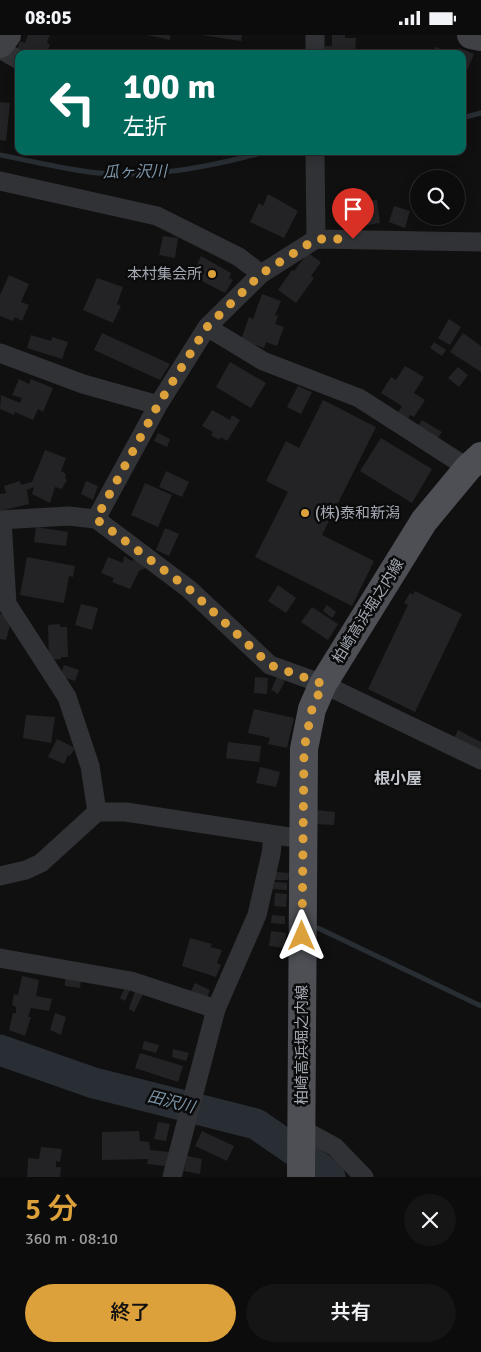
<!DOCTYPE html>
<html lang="ja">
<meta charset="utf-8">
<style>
body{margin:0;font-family:Signika,"Noto Sans JP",sans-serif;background:#151516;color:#f1f3f6;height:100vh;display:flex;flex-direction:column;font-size:19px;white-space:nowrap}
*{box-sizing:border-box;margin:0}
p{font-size:16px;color:#9a9b9d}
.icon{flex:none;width:28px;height:28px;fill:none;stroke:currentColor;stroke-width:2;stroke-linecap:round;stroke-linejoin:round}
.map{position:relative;height:1142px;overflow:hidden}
.side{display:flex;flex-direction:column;background:#0c0c0d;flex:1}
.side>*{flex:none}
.top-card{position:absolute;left:15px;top:15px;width:451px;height:105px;border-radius:10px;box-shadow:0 2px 12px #0003,0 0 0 1px #2c2c2e;background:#00695c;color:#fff;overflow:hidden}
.buttons{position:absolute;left:410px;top:135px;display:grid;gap:10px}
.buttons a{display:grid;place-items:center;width:55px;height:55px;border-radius:50%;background:#0c0c0d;box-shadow:0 2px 12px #0003,0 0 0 1px #2c2c2e;font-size:25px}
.pin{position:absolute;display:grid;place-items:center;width:42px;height:42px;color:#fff;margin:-51px -21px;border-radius:50% 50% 50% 0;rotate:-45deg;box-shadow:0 0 5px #0007}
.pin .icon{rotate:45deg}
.me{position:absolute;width:55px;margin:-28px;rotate:0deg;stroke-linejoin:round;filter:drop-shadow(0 0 4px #0008)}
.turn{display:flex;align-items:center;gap:18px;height:105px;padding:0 25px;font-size:22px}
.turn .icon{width:65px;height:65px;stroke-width:2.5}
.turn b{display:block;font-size:35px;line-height:42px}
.round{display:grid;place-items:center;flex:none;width:52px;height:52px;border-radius:26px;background:#151516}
.head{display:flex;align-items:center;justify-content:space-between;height:85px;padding:0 25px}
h1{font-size:30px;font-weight:600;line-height:38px;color:#dda13b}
.action{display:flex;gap:10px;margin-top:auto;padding:10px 25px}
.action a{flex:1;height:58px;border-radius:30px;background:#dda13b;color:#111;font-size:20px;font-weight:600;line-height:58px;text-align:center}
.action a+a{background:#151516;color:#f1f3f6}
.status{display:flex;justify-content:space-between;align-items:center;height:35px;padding:0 25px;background:#0c0c0d;direction:ltr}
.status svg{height:14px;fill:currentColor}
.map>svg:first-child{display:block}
</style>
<div class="status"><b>08:05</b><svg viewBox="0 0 49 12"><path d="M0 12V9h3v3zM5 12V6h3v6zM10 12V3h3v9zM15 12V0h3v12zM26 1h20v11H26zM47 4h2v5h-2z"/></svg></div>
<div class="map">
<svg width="481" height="1142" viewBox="0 0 481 1142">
<rect width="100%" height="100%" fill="#101011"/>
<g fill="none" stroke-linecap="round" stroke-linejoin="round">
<path stroke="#282e33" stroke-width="5" d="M462,83L481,78
M0,120C32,126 67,135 98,138C157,143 213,131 269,116
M318,893L481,971"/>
<path stroke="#282e33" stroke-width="31" d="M0,1015L94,1048L256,1089L320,1133L330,1142"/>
</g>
<path fill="#232325" d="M28,0H50L47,7L50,10L46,19H24L17,15L20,6L25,8Z
M147,0H170V5Z
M201,0H242L241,6Z
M332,0H345V3H356L355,19H325V11H332Z
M435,12L454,18L453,19H432Z
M459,13L474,19L466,38L462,36V19H457Z
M0,67L10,68L6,106L0,105Z
M367,156L369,166L377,165L380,188L348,193L347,182L350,181L347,159Z
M268,159L298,176L284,203L250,187L259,168L263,171Z
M394,171L410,176L405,193L389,187Z
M163,201L178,203L175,223L159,220Z
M308,218L321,227L311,241L314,243L296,268L278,255L292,235L294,236Z
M201,221L231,238L229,243L233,245L225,258L192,241Z
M9,240L29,249L21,267L29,270L22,286L15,282L13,286L0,281V260Z
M97,243L123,252L117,269L121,271L113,288L83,275Z
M262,259L281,266L275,280L278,281L275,289L284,292L277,311L266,307L264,313L241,305L249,282L253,284Z
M449,284L461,292L450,310L438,303Z
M102,298L170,329L160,345L94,315Z
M463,298L481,311V337L450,317Z
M31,300L51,306L52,302L68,307L62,324L27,313Z
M434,307L446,315L442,321L430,313Z
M230,327L266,348L251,373L216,352Z
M405,331L424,342L414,358L425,365L414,382L410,380L408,384L398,377L402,371L381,358L391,342L396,345Z
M458,332L468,340L459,352L448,343Z
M19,344L29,349L31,344L53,353L43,377L38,374L33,385L15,377L14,380L0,374L1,360L20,368L22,363L12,360Z
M298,351L312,357L301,379L287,372Z
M323,365L376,392L322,500L374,526L352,571L255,522L288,457L266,446L286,406L299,413Z
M212,375L230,385L232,380L240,385L227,406L221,402L219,405L211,400L213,397L202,391Z
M422,385L442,397L435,407L415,395Z
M158,398L170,404L167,412L154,406Z
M381,403L432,434L412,468L360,436Z
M45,415L66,423L61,436L66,439L65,443L67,445L62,454L55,452L50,468L32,459L34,452L27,455L29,469L0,476V459L6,458L4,451L20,446L21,450L32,447Z
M166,436L189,447L182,462L159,452Z
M86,446L98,451L93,465L81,459Z
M145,448L172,460L158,492L131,480Z
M36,492L68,497L66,511L34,507Z
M165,493L179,499L169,521L156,515Z
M124,521L132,526L137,521L146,533L139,536L130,554L112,547L114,543L101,538L108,522L123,528Z
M27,522L75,531L73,542L69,541L64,568L20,560Z
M278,550L296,563L286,578L268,566Z
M415,556L462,579L415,677L368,654L408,570L404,568L410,558L413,560Z
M81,569L98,573L92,595L75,590Z
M327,570L336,577L332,583L323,576Z
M312,572L338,589L328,605L301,587Z
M0,578L12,582L6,605L0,604Z
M60,589V592H67L68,622H61V624L49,625L48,590Z
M64,630L79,635L75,646L60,641Z
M255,642L268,643L267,659L254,658Z
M277,642L285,646L278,659L271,655Z
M254,674L294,683L287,713L268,709L270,703L248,698Z
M26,680L55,682L51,708L23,703Z
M458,695L481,707V717L454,703Z
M57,704L75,713L70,721L68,720L64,729L48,722Z
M228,707L261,711L259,727L226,723Z
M260,732L280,737L276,752L256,748Z
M316,775L335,777L334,790L315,789Z
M275,837L289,838L288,845H274Z
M274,847L287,848V855L273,854Z
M275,858L287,859L286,872L274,871Z
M272,880L285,881V889L271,888Z
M271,896L286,898L285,913L269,911Z
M190,903L212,909L210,912L222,915L217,928L221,930L216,942L182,931Z
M22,941L39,945L36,961L52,964L49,976L31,973L28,982H31L25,1001L9,995L13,978H16V972L12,970L14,959L18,960Z
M65,943L81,945L80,953L65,951Z
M195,948L210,955L206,965L190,958Z
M125,953L130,955L125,966L120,963Z
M135,956L143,959L134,977L129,974Z
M55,978L66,982L61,1000L50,995Z
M144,1006L159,1010L156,1018L142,1014Z
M173,1014L189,1018L186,1026L172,1022Z
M140,1018L183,1031L178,1047L135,1033Z
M158,1087L170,1089L166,1106L154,1104Z
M139,1096L140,1106L149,1107L150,1115L169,1117L165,1131L147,1129L148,1124L102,1125V1097Z
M202,1096L234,1111L227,1126L195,1111Z
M41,1112L62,1114L60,1127L56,1126V1132H61L60,1142H27L28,1123L39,1124Z
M187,1121L202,1124L200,1139L184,1136Z"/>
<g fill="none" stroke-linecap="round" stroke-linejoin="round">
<path stroke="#313235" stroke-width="19" d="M315,0V19
M0,14L19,25
M315,116L316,204
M0,146L157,181L239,222L261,239
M207,292L263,326L359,363L468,433
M0,318L83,349L158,370
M96,484L158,370L207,292L261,239L316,204L481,207
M0,485L68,481L96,484L189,554L270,630L323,649L481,725
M2,485L7,569L67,662L90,731L97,777
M0,841L26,835L41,828L97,777H126L303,804
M0,923L131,946L216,974
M302,1094L335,1112L364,1142
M172,1142L216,974L257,880L271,819L273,801"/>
<path stroke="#3f4145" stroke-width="28" d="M471,0L481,2
M0,9L7,0"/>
<path stroke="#4d4f54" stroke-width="28" d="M301,1142L304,714L312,674L323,649L424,486L468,433L481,421"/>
</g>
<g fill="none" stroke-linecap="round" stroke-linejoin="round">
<path stroke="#dda13b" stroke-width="9" stroke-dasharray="0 16.2" d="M302,901L304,714L312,674L323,649L270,630L189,554L96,484L158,370L207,292L261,239L316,204H353"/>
</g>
<g fill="#dda13b" stroke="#0b0b0c" stroke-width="2">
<circle cx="212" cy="239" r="5"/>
<circle cx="305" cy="478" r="5"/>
</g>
<g text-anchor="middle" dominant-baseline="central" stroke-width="5" stroke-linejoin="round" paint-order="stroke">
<g font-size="15" fill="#a2a7b0" stroke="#0b0b0c" text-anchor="end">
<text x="202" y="239">本村集会所</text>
<text x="315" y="478" text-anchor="start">(株)泰和新潟</text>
</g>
<g font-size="15" fill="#a2a7b0" stroke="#0b0b0c">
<text transform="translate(368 576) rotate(-58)">柏崎高浜堀之内線</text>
<text transform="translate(302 1010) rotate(-90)">柏崎高浜堀之内線</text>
</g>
<g font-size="16" font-style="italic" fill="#7c95a8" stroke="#0b0b0c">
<text transform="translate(135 137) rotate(-1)">瓜ヶ沢川</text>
<text transform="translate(171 1067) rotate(14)">田沢川</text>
</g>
<g font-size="16" font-weight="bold" fill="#c3c6cd" stroke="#0b0b0c">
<text x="398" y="744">根小屋</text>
</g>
</g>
</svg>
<div class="buttons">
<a><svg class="icon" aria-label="search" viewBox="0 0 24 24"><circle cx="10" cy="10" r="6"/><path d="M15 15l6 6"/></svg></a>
</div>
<div class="pin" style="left:353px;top:204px;background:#d93025"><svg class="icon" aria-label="arrive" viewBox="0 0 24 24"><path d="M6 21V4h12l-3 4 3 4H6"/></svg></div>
<svg class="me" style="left:302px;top:901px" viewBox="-20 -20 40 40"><path d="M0-17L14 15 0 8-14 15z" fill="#dda13b" stroke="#fff" stroke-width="4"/></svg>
<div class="top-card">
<div class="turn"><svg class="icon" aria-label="left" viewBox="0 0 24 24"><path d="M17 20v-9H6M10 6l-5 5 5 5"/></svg><div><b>100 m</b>左折</div></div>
</div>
</div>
<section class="side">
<div class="head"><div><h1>5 分</h1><p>360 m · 08:10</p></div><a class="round"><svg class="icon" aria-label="close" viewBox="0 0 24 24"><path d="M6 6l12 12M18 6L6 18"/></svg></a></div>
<div class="action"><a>終了</a><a>共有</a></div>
</section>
